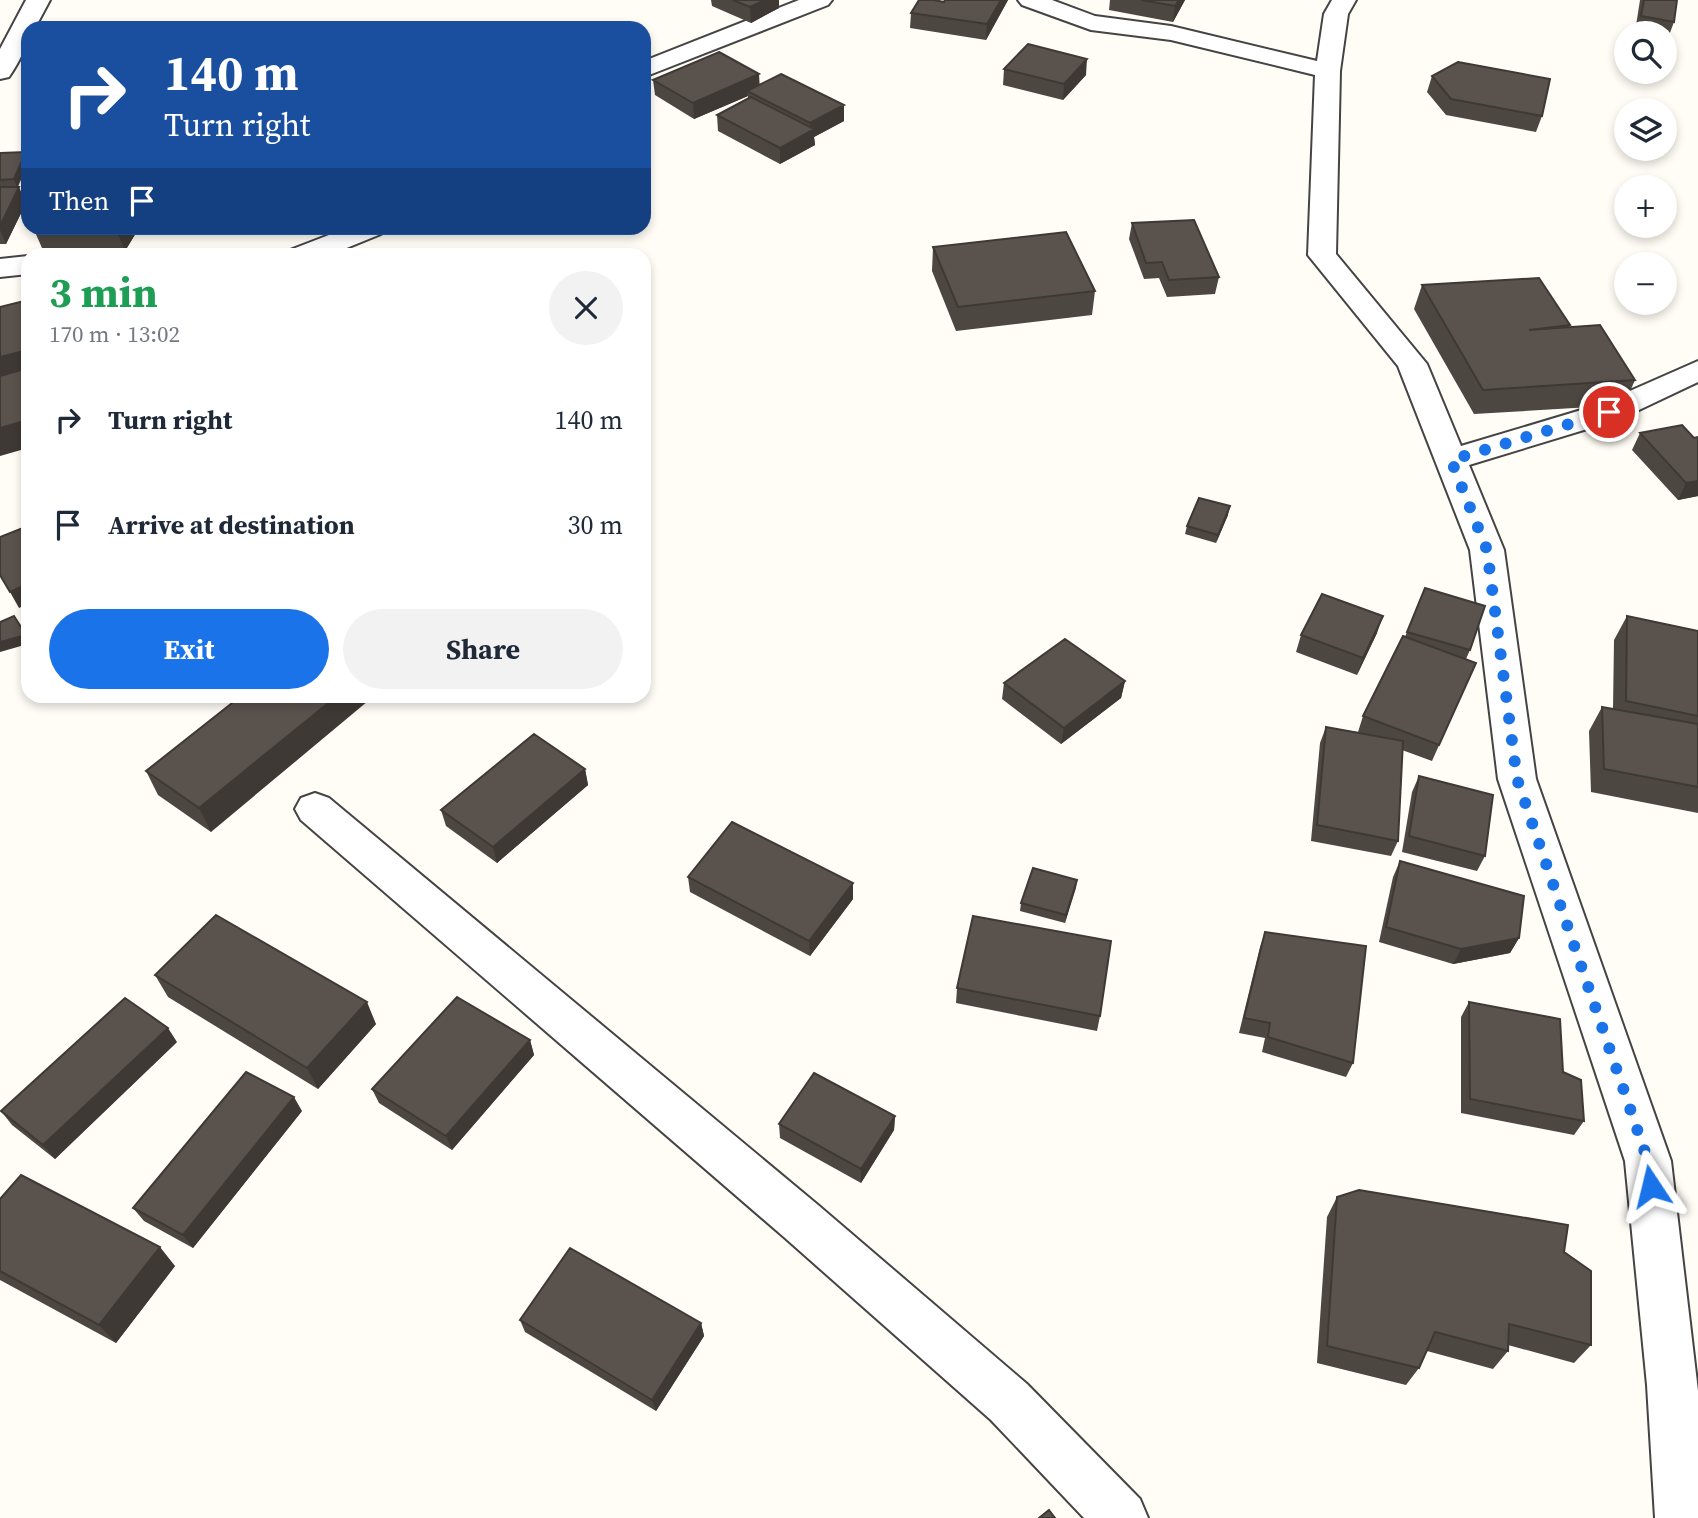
<!DOCTYPE html>
<meta charset="utf-8">
<style>
body{margin:0;font-family:"Source Serif 4",serif;background:#f2f2f3;color:#1f2937;height:100vh;display:flex;flex-direction:column;font-size:26px;white-space:nowrap}
*{box-sizing:border-box;margin:0}
p{font-size:23px;color:#747a83}
.icon{flex:none;width:38px;height:38px;fill:none;stroke:currentColor;stroke-width:2;stroke-linecap:round;stroke-linejoin:round}
.map{position:relative;flex:1;overflow:hidden}
.panel{position:absolute;left:21px;top:248px;width:630px;height:455px;display:flex;flex-direction:column;background:#fff;border-radius:21px;box-shadow:0 4px 10px #0003}
.panel>*{flex:none}
.hud{position:absolute;left:21px;top:21px;width:630px;height:214px;border-radius:21px;box-shadow:0 4px 10px #0003;background:#1a4fa0;color:#fff;overflow:hidden}
.buttons{position:absolute;left:1614px;top:21px;display:grid;gap:14px}
.buttons a{display:grid;place-items:center;width:63px;height:63px;border-radius:50%;background:#fff;box-shadow:0 4px 10px #0003;font-size:35px}
.pin{position:absolute;display:grid;place-items:center;width:60px;height:60px;color:#fff;margin:-30px;border:4px solid #fff;border-radius:50%;box-shadow:0 2px 7px #0007}
.me{position:absolute;width:77px;margin:-38px;rotate:350deg;stroke-linejoin:round;filter:drop-shadow(0 0 5px #0008)}
.turn{display:flex;align-items:center;gap:24px;height:147px;padding:0 28px;font-size:32px}
.turn .icon{width:91px;height:91px;stroke-width:2.5}
.turn b{display:block;font-size:49px;line-height:60px}
.then{display:flex;align-items:center;height:66px;padding:0 28px;background:#0003;gap:14px;font-size:26px}
.round{display:grid;place-items:center;flex:none;width:74px;height:74px;border-radius:37px;background:#f2f2f3}
.head{display:flex;align-items:center;justify-content:space-between;height:119px;padding:0 28px}
h1{font-size:42px;font-weight:700;line-height:52px;color:#1e9e55}
.cta{display:flex;gap:14px;margin-top:auto;padding:14px 28px}
.cta a{flex:1;height:80px;border-radius:42px;background:#1a73e8;color:#fff;font-size:28px;font-weight:700;line-height:80px;text-align:center}
.cta a+a{background:#f2f2f3;color:#1f2937}
ul{padding:0;list-style:none}
li{display:flex;align-items:center;gap:21px;height:105px;padding:0 28px}
li div{flex:1}
li b{display:block;font-size:26px}
li em{font-style:normal}
.map>svg:first-child{display:block}
</style>
<div class="map">
<svg width="1698" height="1518" viewBox="0 0 1698 1518">
<rect width="100%" height="100%" fill="#fffdf5"/>
<g fill="none" stroke-linecap="round" stroke-linejoin="round">
<g stroke="#444" stroke-width="4">
<path id="minor" d="M26,0H50L35,28H28C28,46 19,62 9,77L0,79V49Z
M799,0H832L828,5L644,77V61Z
M1018,0H1052L1095,16L1171,26L1317,61L1324,14L1332,0H1356L1348,14L1340,71L1336,254L1427,364L1461,446L1598,405L1698,361V382L1620,419L1469,465L1504,550L1536,779L1671,1161L1698,1391V1518H1655L1647,1385L1625,1161L1498,779L1470,550L1398,366L1308,255L1315,75L1171,40L1091,30L1022,5Z
M347,228H385L381,234L327,256H286L290,250Z
M28,256V274L0,277V259Z
M315,793L329,798L818,1205L1027,1384L1140,1499L1148,1518H1084L991,1420L784,1237L301,820L295,809L301,798Z"/>
</g>
<use href="#minor" fill="#fff" fill-rule="evenodd"/>
</g>
<path fill="#4d4742" d="M711,0H779V8L751,23L712,6Z
M942,0H1008L986,40L910,28L911,13L944,2L945,0Z
M1110,0H1185L1173,22L1109,10Z
M1640,0H1677L1674,22L1668,38L1664,37V33H1643L1635,32Z
M1004,69L1086,75L1063,100L1003,85Z
M1432,76L1542,116L1536,132L1446,115L1427,92Z
M653,80L759,85L844,121L814,137L815,145L780,164L718,131L717,115L748,99V96L694,119L655,95Z
M26,152L28,157V163L18,187L26,203L6,244H0V153Z
M1132,223L1219,277L1215,294L1167,297L1159,278L1144,279L1129,239Z
M37,228H139L125,251L42,248L35,232Z
M933,247L1095,291L1092,315L956,331L932,271Z
M1422,285L1570,325L1569,327L1635,380L1624,405L1474,414L1414,309Z
M1640,433L1698,496L1678,500L1632,450Z
M1228,515L1216,543L1185,534L1187,526Z
M1425,588L1470,650L1466,659L1476,663L1432,761L1402,750L1398,841L1391,856L1311,841L1320,743L1326,727L1358,732L1363,716L1405,637Z
M1627,616L1698,631V813L1591,792L1589,731L1602,707L1613,709L1614,640Z
M1377,633L1357,675L1296,652L1301,635Z
M1125,681L1121,698L1061,744L1002,699L1004,683Z
M241,696L211,832L158,795L146,771Z
M585,769L588,785L497,863L446,826L441,810Z
M1419,776L1485,856L1477,871L1402,852L1412,792Z
M1400,861L1519,938L1510,953L1453,964L1379,942L1393,877Z
M688,877L853,883V899L810,956L690,892Z
M1077,880L1065,923L1020,911L1021,903Z
M1265,932L1353,1063L1346,1077L1262,1052L1265,1038L1239,1033L1260,947Z
M155,975L376,1024L318,1089L168,997Z
M957,988L1100,1016L1097,1031L956,1003Z
M1469,1002L1563,1072L1584,1121L1574,1135L1461,1113V1017Z
M530,1040L534,1055L452,1150L379,1103L372,1089Z
M177,1042L55,1159L12,1125L1,1111Z
M302,1111L193,1248L144,1221L133,1208Z
M895,1116L894,1130L861,1183L780,1138L779,1124Z
M1337,1197L1564,1252L1591,1345L1574,1363L1508,1345V1351L1493,1369L1427,1351L1419,1368L1406,1385L1317,1363L1327,1217Z
M0,1199L175,1266L116,1343L0,1280Z
M520,1320L701,1323L704,1336L656,1411L525,1332Z"/>
<path fill="#3f3936" d="M765,0H779V8L751,23L750,7Z
M1001,0H1008L986,40L987,24Z
M1179,0H1185L1173,22L1175,6Z
M1087,59L1086,75L1063,100L1064,84Z
M759,74L760,90L747,91L748,96L694,119L693,103Z
M844,105V121L814,137L815,145L780,164V148L811,131L810,123Z
M26,152L28,157V163L17,187L14,179Z
M19,187L26,203L6,244L0,230V226Z
M123,228H139L125,251L118,234Z
M28,350V377L0,384V357Z
M28,420V448L0,456V428Z
M1698,481V496L1678,500L1686,483Z
M1230,506L1228,515L1216,543L1218,535Z
M28,584V604L19,608L10,592Z
M1383,616L1377,633L1357,675L1363,658Z
M26,635L28,639V644L0,652V642Z
M1125,681L1121,698L1061,744L1064,728Z
M337,696H374L211,832L199,808Z
M585,769L588,785L497,863L493,847Z
M1077,880L1076,888L1065,923L1066,915Z
M853,883V899L810,956L809,941Z
M1519,938L1510,953L1453,964L1461,949Z
M367,1002L376,1024L318,1089L307,1068Z
M168,1028L177,1042L55,1159L43,1145Z
M530,1040L534,1055L452,1150L446,1136Z
M294,1097L302,1111L193,1248L183,1235Z
M895,1116L894,1130L861,1183V1169Z
M160,1247L175,1266L116,1343L99,1325Z
M701,1323L704,1336L656,1411L652,1400Z"/>
<path fill="#5a524d" stroke="#3f3936" stroke-width="2" d="M732,0H765L750,7Z
M919,0H934L944,2L945,0H1001L987,24L911,13Z
M1141,0H1179L1175,6Z
M1644,0H1677L1674,22L1641,16Z
M1028,44L1087,59L1064,84L1004,69Z
M719,52L759,74L693,103L653,80Z
M1458,62L1550,79L1542,116L1451,99L1432,76Z
M781,74L844,105L810,123L747,91Z
M751,97L814,129L780,148L717,115Z
M26,152L14,179L0,180V153Z
M0,187H19L0,226Z
M1194,220L1219,277L1169,280L1162,262L1146,263L1132,223Z
M37,228H123L118,234L35,232Z
M1066,232L1095,291L958,307L933,247Z
M1539,278L1570,325L1529,330L1600,325L1635,380L1483,390L1422,285Z
M28,300V350L0,357V307Z
M28,368V420L0,428V376Z
M1682,425L1694,438L1698,437V481L1686,483L1640,433Z
M1199,498L1230,506L1218,535L1187,526Z
M28,526V584L10,592L0,575V537Z
M1425,588L1485,606L1470,650L1407,632Z
M1322,594L1383,616L1363,658L1301,635Z
M14,616L26,635L0,642V622Z
M1627,616L1698,631V716L1626,701Z
M1403,636L1476,663L1439,745L1363,716Z
M1065,639L1125,681L1064,728L1004,683Z
M241,696H337L199,808L146,771Z
M1602,707L1698,724V787L1604,769Z
M1326,727L1403,741L1398,841L1317,825Z
M534,734L585,769L493,847L441,810Z
M1419,776L1493,795L1485,856L1409,836Z
M732,822L853,883L809,941L688,877Z
M1400,861L1524,896L1519,938L1461,949L1386,927Z
M1033,868L1077,880L1066,915L1021,903Z
M216,915L367,1002L307,1068L155,975Z
M973,916L1111,941L1100,1016L957,988Z
M1265,932L1366,946L1353,1063L1268,1037L1270,1023L1244,1018Z
M457,997L530,1040L446,1136L372,1089Z
M125,998L168,1028L43,1145L1,1111Z
M1469,1002L1560,1019L1563,1072L1581,1080L1584,1121L1470,1099Z
M246,1072L294,1097L183,1235L133,1208Z
M814,1073L895,1116L861,1169L779,1124Z
M21,1175L160,1247L99,1325L0,1271V1199Z
M1359,1190L1568,1225L1564,1252L1591,1271V1345L1509,1324L1508,1351L1435,1332L1419,1368L1327,1346L1337,1197Z
M570,1248L701,1323L652,1400L520,1320Z
M1049,1510L1055,1518H1039Z"/>
<g fill="none" stroke-linecap="round" stroke-linejoin="round">
<path stroke="#1a73e8" stroke-width="12" stroke-dasharray="0 21.6" d="M1609,412L1451,460L1487,550L1517,779L1648,1161L1651,1186"/>
</g>
</svg>
<div class="buttons">
<a><svg class="icon" aria-label="search" viewBox="0 0 24 24"><circle cx="10" cy="10" r="6"/><path d="M15 15l6 6"/></svg></a>
<a><svg class="icon" aria-label="layers" viewBox="0 0 24 24"><path d="M12 4l9 5-9 5-9-5zM3 14l9 5 9-5"/></svg></a>
<a>+</a>
<a>−</a>
</div>
<div class="pin" style="left:1609px;top:412px;background:#d93025"><svg class="icon" aria-label="arrive" viewBox="0 0 24 24"><path d="M6 21V4h12l-3 4 3 4H6"/></svg></div>
<svg class="me" style="left:1651px;top:1186px" viewBox="-20 -20 40 40"><path d="M0-17L14 15 0 8-14 15z" fill="#1a73e8" stroke="#fff" stroke-width="4"/></svg>
<div class="hud">
<div class="turn"><svg class="icon" aria-label="right" viewBox="0 0 24 24"><path d="M7 20v-9h11M14 6l5 5-5 5"/></svg><div><b>140 m</b>Turn right</div></div>
<div class="then">Then<svg class="icon" aria-label="arrive" viewBox="0 0 24 24"><path d="M6 21V4h12l-3 4 3 4H6"/></svg></div>
</div>
<section class="panel">
<div class="head"><div><h1>3 min</h1><p>170 m · 13:02</p></div><a class="round"><svg class="icon" aria-label="close" viewBox="0 0 24 24"><path d="M6 6l12 12M18 6L6 18"/></svg></a></div>
<ul>
<li><svg class="icon" aria-label="right" viewBox="0 0 24 24"><path d="M7 20v-9h11M14 6l5 5-5 5"/></svg><div><b>Turn right</b></div><em>140 m</em></li>
<li><svg class="icon" aria-label="arrive" viewBox="0 0 24 24"><path d="M6 21V4h12l-3 4 3 4H6"/></svg><div><b>Arrive at destination</b></div><em>30 m</em></li>
</ul>
<div class="cta"><a>Exit</a><a>Share</a></div>
</section>
</div>
